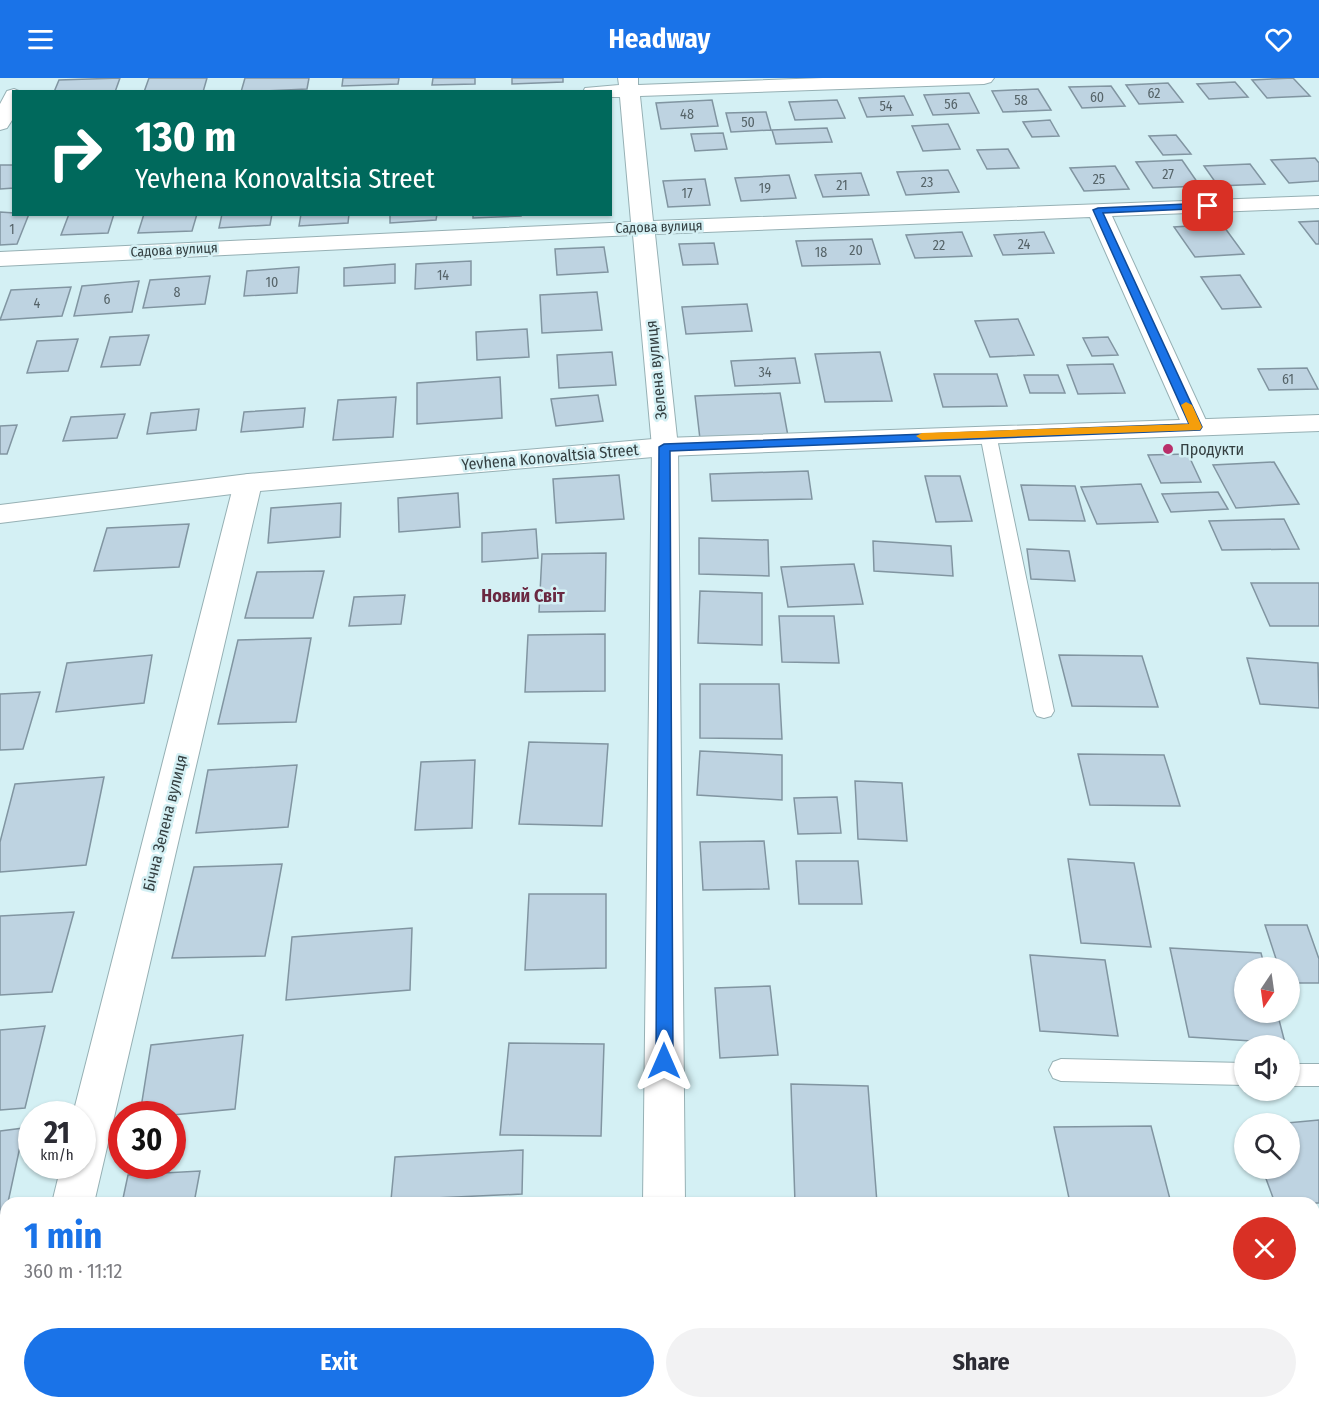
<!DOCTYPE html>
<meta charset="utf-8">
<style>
body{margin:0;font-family:"Fira Sans Condensed",sans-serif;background:#f2f2f3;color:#2b2b33;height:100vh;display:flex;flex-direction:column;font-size:22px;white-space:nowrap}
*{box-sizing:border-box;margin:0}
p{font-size:20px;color:#7c7c81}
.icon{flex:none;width:33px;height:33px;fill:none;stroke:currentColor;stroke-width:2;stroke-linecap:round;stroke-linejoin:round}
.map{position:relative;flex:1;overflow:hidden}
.sheet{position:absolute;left:0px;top:1119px;width:1320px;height:212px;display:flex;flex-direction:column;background:#fff;border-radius:18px 18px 0 0;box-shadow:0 2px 4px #0004}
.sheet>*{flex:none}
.hud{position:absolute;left:12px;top:12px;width:600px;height:126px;border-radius:0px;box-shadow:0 2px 4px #0004;background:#00695c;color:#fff;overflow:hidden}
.needle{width:39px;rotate:193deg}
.tools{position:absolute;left:1234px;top:879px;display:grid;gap:12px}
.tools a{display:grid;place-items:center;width:66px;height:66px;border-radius:50%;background:#fff;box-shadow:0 2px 4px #0004;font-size:30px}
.speed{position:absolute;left:18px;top:1023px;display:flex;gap:12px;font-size:30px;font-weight:700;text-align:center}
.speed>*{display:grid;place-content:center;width:78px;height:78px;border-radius:50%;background:#fff;box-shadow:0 2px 4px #0004;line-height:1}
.speed small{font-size:15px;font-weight:400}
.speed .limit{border:9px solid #d22;background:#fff;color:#111}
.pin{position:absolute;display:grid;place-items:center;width:51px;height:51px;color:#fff;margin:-26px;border-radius:12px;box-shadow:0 3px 9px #0006}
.me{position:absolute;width:66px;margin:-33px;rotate:0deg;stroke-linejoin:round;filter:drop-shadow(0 0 4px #0008)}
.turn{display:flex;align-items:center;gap:21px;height:126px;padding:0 24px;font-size:27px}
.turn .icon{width:78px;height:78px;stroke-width:2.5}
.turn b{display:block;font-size:42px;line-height:51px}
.round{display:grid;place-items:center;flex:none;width:63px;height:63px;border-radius:32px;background:#f2f2f3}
.headline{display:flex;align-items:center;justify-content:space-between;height:102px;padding:0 24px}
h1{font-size:36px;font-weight:700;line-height:45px;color:#1a73e8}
.button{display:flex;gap:12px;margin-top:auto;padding:12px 24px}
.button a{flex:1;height:69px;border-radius:36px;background:#1a73e8;color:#fff;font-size:24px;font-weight:700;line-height:69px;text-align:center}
.button a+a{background:#f2f2f3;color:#2b2b33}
header{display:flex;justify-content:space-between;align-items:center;height:78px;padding:0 24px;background:#1a73e8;color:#fff;font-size:27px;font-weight:700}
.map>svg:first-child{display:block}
</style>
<header><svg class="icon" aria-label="menu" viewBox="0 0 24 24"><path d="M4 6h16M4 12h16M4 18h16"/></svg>Headway<svg class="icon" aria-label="heart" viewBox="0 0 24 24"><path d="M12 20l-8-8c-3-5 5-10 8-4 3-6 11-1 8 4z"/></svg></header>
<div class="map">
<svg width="1319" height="1330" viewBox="0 0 1319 1330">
<rect width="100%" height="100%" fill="#d4f0f4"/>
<path fill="#bed3e1" stroke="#8195a1" stroke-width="1.5" d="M120,0L115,14H54L59,2Z
M149,0H207L203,14H144Z
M245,0H309L307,11L241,14Z
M343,0H399L398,6L342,8Z
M433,0H475V6L432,7Z
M512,0H563V4L512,6Z
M1293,0L1310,18L1267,20L1252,2Z
M1235,4L1248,19L1209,21L1197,6Z
M1168,5L1183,24L1139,26L1126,7Z
M1111,8L1125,28L1082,30L1069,9Z
M1038,11L1051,32L1003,34L992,13Z
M969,15L979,35L933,37L924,17Z
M904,18L913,37L867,39L859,20Z
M712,22L718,48L661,51L656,25Z
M837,22L845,40L795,42L789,24Z
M766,34L771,52L731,54L726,35Z
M1050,42L1059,58L1032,59L1023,44Z
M948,46L960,71L923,73L912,48Z
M827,50L832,64L776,66L772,52Z
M723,55L727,71L695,73L691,56Z
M1176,57L1191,76L1163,77L1149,58Z
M1008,71L1019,90L987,91L977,72Z
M1315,80L1319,85V103L1289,105L1271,82Z
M1182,82L1200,108L1153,110L1136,84Z
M1250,86L1265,106L1218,108L1204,88Z
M0,87H14V110L0,111Z
M1115,88L1129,111L1084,113L1070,90Z
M948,92L959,114L906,117L897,94Z
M861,95L869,117L823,119L815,97Z
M789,97L796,120L741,123L735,100Z
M705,101L710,127L668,129L663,103Z
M0,134L29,136L17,166L0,167Z
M69,136H114L108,155L61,157Z
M144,136H197L192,153L138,155Z
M222,136H272L270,147L219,150Z
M301,136H349L348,145L299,148Z
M390,136H437L436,142L390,145Z
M473,136H521V138L473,140Z
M1319,143V166H1316L1299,144Z
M1222,146L1244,176L1195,179L1174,149Z
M962,154L972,178L915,180L906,157Z
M1044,154L1054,175L1003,177L994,157Z
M872,161L880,186L802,188L796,163Z
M714,165L718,186L683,187L679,166Z
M604,169L608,194L557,197L555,171Z
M471,183V207L415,211L416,186Z
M395,186V205L344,208V190Z
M299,189L297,215L244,218L247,193Z
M1240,197L1261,229L1222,231L1201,199Z
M210,198L205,226L143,230L150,202Z
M139,203L132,234L74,238L82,208Z
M71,209L62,238L0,242L11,212Z
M597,214L602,252L542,255L540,217Z
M747,226L752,253L686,256L682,229Z
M1018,241L1034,277L990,279L975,243Z
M527,251L529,279L477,282L476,254Z
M149,257L140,287L101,289L110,259Z
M1108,259L1118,277L1092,278L1083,260Z
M78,261L68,293L27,295L37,263Z
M612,274L616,307L559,310L557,277Z
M880,274L892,323L825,324L815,276Z
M795,280L800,305L735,308L731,283Z
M1113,286L1125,315L1078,316L1067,287Z
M1307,290L1318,311L1269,312L1258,291Z
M934,296H997L1007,328L943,329Z
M1024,297H1058L1065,315H1030Z
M500,299L502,340L417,346V305Z
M780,315L788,358L700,361L695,318Z
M598,317L603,343L556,348L551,321Z
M396,319L393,359L333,362L338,322Z
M305,330L303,349L241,354L244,334Z
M199,331L196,352L147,356L151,335Z
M125,336L117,360L63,363L71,339Z
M17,347L7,376H0V348Z
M1188,376L1201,404L1161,405L1148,377Z
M1274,384L1299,426L1236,430L1213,387Z
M808,393L812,421L712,423L710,396Z
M619,397L624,441L556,445L553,401Z
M925,398H960L972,443L936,444Z
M1141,406L1158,444L1097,446L1081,409Z
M1021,407L1075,408L1085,443L1029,442Z
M1218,414L1228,431L1171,434L1162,416Z
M458,415L460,449L399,454L398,420Z
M341,425L340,459L268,465L271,430Z
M1284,441L1299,471L1222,472L1209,443Z
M189,446L179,489L94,493L107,450Z
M536,451L538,480L482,484V455Z
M699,460L768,462L769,498L699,496Z
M873,463L951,468L953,498L874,493Z
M1027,471L1069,473L1075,503L1031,501Z
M606,475L605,533L539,534L542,476Z
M854,486L863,526L788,529L781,489Z
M324,493L313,540H245L257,494Z
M1251,505H1319V548H1270Z
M700,513L762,515V567L698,565Z
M405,517L401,546L349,548L354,519Z
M779,538H834L839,585L782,584Z
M605,556V613L525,614L528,557Z
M311,560L296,644L218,646L238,562Z
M152,577L144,625L56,634L67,585Z
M1059,577L1142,578L1158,629L1072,628Z
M1247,580L1318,585L1319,630L1260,626Z
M700,606H779L782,661L700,660Z
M40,614L23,671L0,672V616Z
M529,664L608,666L602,748L519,746Z
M700,673L782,677V722L697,717Z
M1078,676L1164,677L1180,728L1090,727Z
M475,682L472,750L415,752L421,684Z
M297,687L288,749L196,755L208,692Z
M104,699L86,787L0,794V764L15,706Z
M855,703L902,705L907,763L858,761Z
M837,719L841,755L798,756L794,720Z
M764,763L769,811L703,812L700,764Z
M1068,781L1134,785L1151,869L1081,865Z
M796,783H858L862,826H799Z
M282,786L265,878L172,880L194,789Z
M529,816H606V890L525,892Z
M74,834L52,914L0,917V838Z
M1265,847H1307L1319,881V905H1290V890H1279Z
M412,850L410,912L286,922L292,859Z
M1170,870L1261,875L1265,890H1245V934H1277L1285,965L1189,959Z
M1030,877L1105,882L1118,958L1040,953Z
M770,908L778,977L720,980L715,910Z
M45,948L25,1030L0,1032V952Z
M243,957L235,1031L172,1037L140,1036L151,967Z
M509,965L604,966L601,1058L500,1057Z
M791,1006L868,1008L877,1125H795Z
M1319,1042V1125H1275L1262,1090H1290V1046H1276Z
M1151,1048L1171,1125H1070L1054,1049Z
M24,1050L4,1143H0V1053Z
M523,1072L522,1116L391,1122L395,1079Z
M200,1093L194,1125H122L128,1097Z
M76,1324H208V1330H75Z"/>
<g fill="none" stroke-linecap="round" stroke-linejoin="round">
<g stroke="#96b0b4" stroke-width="2">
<path id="service" d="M988,351L996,356L1054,633L1051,638L1044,640L1037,638L1034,633L980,356Z
M1061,981L1245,985V1007L1061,1003L1053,1000L1049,992L1053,984Z
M1290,986H1319V1008H1290Z"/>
</g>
<g stroke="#96b0b4" stroke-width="2">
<path id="minor" d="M618,0H638V7L823,0H994L991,4L984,6L640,18L653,143L1319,118V130L1112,138L1209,349L1205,355L1196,357L1187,355L1183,349L1090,139L655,156L678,369L685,1125H643L652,369L633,157L0,188V174L631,144L620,19H610V14H583L585,10L619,7Z
M14,11L21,14H14V39L7,50L0,52V26L7,13Z
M248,396L258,399L262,405L94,1125H52L61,1088H82V1036H73L234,405L238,399Z
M6,1311V1324H47L46,1330H0Z
M641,1324H687V1330H641Z"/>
</g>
<g stroke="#96b0b4" stroke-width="2">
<path id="tertiary" d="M1319,337V353L665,378L248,414L0,445V427L248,396L665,360Z"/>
</g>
<use href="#service" fill="#fff" fill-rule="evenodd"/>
<use href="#minor" fill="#fff" fill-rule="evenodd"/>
<use href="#tertiary" fill="#fff" fill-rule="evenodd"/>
</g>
<path fill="#1a73e8" stroke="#114b97" stroke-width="1.5" d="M1208,125L1213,128L1211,130L1103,135L1202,349L1200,352L670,373L673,983L670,989L664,991L659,989L656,983L659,369L664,366L1189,346L1093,132L1098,130Z"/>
<path fill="#f59e0b" d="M1186,324L1192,327L1202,349L1200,352L922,362L916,358L922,355L1189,346L1181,327Z"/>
<circle fill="#b92f6a" stroke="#d4f0f4" stroke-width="2" cx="1168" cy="371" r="6"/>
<g text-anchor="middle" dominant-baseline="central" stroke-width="5" stroke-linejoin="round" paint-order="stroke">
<g font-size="14" fill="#566469">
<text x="1154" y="15">62</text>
<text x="1097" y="19">60</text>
<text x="1021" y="22">58</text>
<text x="951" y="26">56</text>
<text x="886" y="28">54</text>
<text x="687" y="36">48</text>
<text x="748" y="44">50</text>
<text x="1168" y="96">27</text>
<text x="1099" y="101">25</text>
<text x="927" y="104">23</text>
<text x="842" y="107">21</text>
<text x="765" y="110">19</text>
<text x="687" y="115">17</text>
<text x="12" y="151">1</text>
<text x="1024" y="166">24</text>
<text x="939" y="167">22</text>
<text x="856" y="172">20</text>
<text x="821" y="174">18</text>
<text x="443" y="197">14</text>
<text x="272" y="204">10</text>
<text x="177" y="214">8</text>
<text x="107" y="221">6</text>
<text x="37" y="225">4</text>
<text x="765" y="294">34</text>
<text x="1288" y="301">61</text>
</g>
<g font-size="14" fill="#343f41" stroke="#d4f0f4">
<text transform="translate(659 149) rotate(-2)">Садова вулиця</text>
<text transform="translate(174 172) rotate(-3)">Садова вулиця</text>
</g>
<g font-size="16" fill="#343f41" stroke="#d4f0f4">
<text transform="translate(656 292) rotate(-96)">Зелена вулиця</text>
<text transform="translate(550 379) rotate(-5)">Yevhena Konovaltsia Street</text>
<text transform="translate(165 745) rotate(-76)">Бічна Зелена вулиця</text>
</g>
<g font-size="16" fill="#343f41" stroke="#d4f0f4" text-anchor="start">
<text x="1180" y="371">Продукти</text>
</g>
<g font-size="18" font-weight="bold" fill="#6a2740" stroke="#d4f0f4">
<text x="523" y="518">Новий Світ</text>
</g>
</g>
</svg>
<div class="tools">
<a><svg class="needle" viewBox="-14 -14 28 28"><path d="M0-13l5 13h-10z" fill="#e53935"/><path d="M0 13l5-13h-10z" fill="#7c7c81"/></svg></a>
<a><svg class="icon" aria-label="sound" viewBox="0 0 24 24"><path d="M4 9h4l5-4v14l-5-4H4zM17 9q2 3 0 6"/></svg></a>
<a><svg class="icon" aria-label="search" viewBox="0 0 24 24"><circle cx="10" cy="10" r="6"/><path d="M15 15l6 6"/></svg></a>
</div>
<div class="speed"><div>21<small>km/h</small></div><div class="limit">30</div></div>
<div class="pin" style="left:1208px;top:128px;background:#d93025"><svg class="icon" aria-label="arrive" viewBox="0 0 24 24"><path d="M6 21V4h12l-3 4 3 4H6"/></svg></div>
<svg class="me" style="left:664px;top:983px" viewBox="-20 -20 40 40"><path d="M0-17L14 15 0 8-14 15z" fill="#1a73e8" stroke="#fff" stroke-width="4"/></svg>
<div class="hud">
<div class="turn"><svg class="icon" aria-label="right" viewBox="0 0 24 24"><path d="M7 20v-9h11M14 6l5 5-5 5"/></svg><div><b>130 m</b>Yevhena Konovaltsia Street</div></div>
</div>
<section class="sheet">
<div class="headline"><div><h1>1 min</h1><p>360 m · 11:12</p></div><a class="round" style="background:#d93025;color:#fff"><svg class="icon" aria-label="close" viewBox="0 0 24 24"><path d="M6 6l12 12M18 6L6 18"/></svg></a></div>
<div class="button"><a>Exit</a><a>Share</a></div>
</section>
</div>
